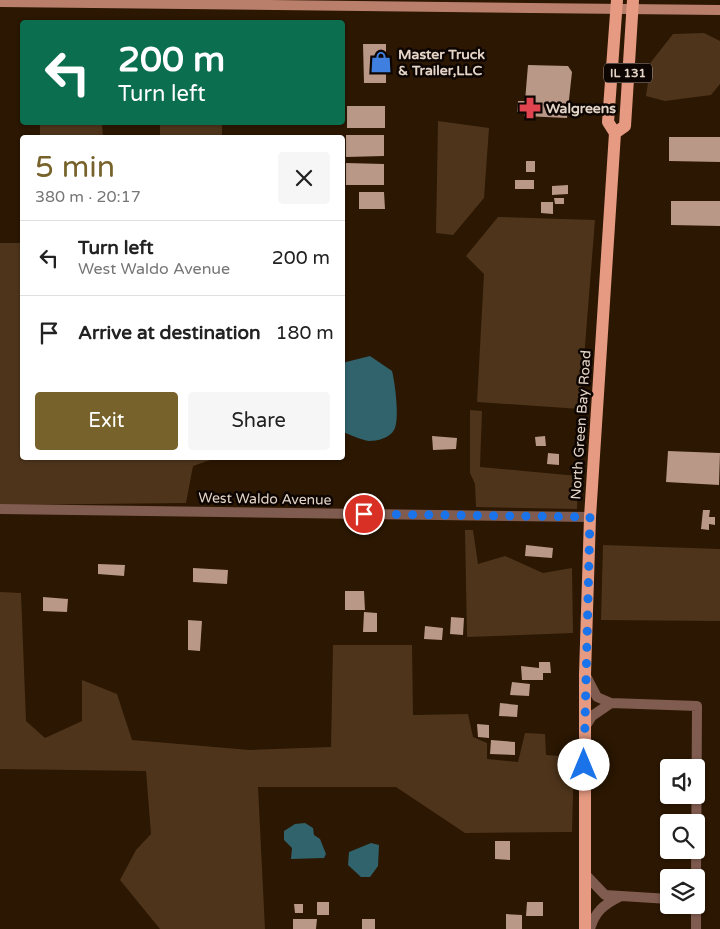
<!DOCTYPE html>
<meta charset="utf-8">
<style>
body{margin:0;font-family:"Varela Round",sans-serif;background:#f6f6f6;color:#222;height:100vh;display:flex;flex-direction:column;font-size:19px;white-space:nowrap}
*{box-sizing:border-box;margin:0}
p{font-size:16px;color:#767676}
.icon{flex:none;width:28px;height:28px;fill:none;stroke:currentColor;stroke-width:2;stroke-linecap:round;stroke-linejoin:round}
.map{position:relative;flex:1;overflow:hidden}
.details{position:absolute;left:20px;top:135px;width:325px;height:325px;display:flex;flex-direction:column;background:#fff;border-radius:5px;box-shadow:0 1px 4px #0004}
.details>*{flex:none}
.banner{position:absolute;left:20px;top:20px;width:325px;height:105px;border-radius:5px;box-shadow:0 1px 4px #0004;background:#0b6e4f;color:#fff;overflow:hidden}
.tools{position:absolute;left:660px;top:759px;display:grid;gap:10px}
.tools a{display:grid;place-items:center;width:45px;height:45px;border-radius:5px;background:#fff;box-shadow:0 1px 4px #0004;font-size:25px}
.pin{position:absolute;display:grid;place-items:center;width:42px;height:42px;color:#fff;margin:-21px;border:2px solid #fff;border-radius:50%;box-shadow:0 1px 5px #0007}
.me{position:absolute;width:55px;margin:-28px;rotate:0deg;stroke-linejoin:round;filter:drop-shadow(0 0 4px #0008)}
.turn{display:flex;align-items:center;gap:18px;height:105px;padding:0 15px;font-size:22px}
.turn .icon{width:65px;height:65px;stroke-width:2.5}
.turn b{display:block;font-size:35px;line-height:42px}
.round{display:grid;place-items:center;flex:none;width:52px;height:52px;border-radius:5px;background:#f6f6f6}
.head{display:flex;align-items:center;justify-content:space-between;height:85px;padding:0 15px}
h1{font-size:30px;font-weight:600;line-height:38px;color:#76622a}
.cta{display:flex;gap:10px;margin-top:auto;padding:10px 15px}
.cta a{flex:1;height:58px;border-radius:5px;background:#76622a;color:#fff;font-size:20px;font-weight:600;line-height:58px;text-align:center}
.cta a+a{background:#f6f6f6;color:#222}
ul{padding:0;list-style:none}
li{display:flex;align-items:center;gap:15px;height:75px;padding:0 15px;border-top:1px solid #e0e0e0}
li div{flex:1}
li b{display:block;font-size:19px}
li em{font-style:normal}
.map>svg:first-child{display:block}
</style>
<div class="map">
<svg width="720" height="929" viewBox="0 0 720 929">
<rect width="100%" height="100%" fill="#2b1702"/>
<path fill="#4e341b" d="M704,33L720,41V84L711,95L665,101L646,96L651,62L673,34Z
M438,121L489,128L484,198L453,235L436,233Z
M40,123H102L103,137H40Z
M160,123H222V137H160Z
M498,217L595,220L580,409L477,402L484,274L466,256Z
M0,243H20L22,273V458H216L193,466L186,503L0,505Z
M470,410L482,411L480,467L578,476L577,509L476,507L475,484L470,473Z
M465,530H473L478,564L505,556L543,573L572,568L573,633L467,637Z
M603,545L720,549V621L601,620Z
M0,592L21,593L26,721L45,738L82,721V680L117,694L132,740L250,750L331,747L333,645H412L413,715L468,714L473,737L487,743V759L518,762L525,733L545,734L546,755L574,757L572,832L465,833L396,787H258L265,929H160L120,880L136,850L151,834L146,771L0,769Z"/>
<path fill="#31636c" d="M370,356L392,371C395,382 400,420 394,430C390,438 377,441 369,441C361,440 351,435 343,432L342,363Z
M305,823L313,828L314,835L320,839L326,854L324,858L291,859L292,848L284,840V831L295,824Z
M371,843L379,845L378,866L370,877H361L348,865L349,852Z"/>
<path fill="#b99887" d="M363,44H386V83H364Z
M528,65L568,66L572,72L567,118L524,116L525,113L517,112L518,101H525Z
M347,106H385V128H347Z
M346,135H384V156L346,157Z
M669,137H720V162L669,161Z
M526,161H535V172H526Z
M346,163L384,164V185H346Z
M515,180H534V189H515Z
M568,185V194L552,195V186Z
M359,192H384L385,209H359Z
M554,198H564V204H555Z
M671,201H720V226L671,225Z
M541,202H553V214L541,213Z
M432,436L457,438L456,449L433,450Z
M545,436L546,446H536L535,437Z
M668,451L720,453L719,485L666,482Z
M548,453L559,454V465L547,464Z
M703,510H710L709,517H715V525L709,524V530L701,529Z
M526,545L553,548L552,558L525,556Z
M98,564L125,565L124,576L98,574Z
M193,568L228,570L227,584L193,582Z
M345,591H364L365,610H345Z
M43,597L68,599L67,612L43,611Z
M364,612L377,613V632H363Z
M451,617L464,618L463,635L450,634Z
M188,620L202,621L200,651L188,650Z
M425,626L443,628L442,640L424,639Z
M539,662H550L551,673H543V680H522L521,666L539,668Z
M512,682L530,684L529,696L510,695Z
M500,703L518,705L517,717L499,716Z
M477,724L489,725V738L478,737Z
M491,740L515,742V755L490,754Z
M495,841H510V860L495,859Z
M317,902H329V915H317Z
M527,902H543V916H526Z
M294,904H303V913H295Z
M506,914L522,915V929H506Z
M293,919H317L316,929H293Z
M362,919H375V929H362Z"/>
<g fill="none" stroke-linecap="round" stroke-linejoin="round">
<path stroke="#805b4f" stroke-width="10" d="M0,509L590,517
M585,674L597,697L611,703L697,706L696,878
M585,727L592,716L611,703
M584,873L605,895L669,899
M590,929C595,912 603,905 619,897
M696,929V905"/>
<path stroke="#b97f6b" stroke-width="10" d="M0,2L720,10"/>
<path stroke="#e69a81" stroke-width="12" d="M615,133L625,126L633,0
M585,929V674L590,517L615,133L608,122L617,0"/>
</g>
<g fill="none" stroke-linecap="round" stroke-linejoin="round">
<path stroke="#1a73e8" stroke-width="9" stroke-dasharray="0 16.2" d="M364,514L590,517L584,765"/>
</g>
<defs>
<g id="shop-bare" transform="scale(1.725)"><path d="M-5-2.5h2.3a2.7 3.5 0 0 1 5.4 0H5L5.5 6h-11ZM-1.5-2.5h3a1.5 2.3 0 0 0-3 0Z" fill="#3f7fe0" stroke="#0d0501" stroke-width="2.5" paint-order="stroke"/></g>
<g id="pharmacy-bare" transform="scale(1.725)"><path d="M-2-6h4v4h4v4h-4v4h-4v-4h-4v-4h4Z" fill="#e0444e" stroke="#0d0501" stroke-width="2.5" paint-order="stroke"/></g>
</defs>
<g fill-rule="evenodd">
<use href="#shop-bare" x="381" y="62"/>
<use href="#pharmacy-bare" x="530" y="108"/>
</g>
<g text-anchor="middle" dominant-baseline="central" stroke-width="5" stroke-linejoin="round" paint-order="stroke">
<rect fill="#0d0501" stroke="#a4978c" stroke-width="1" x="604" y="63.5" width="48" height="19" rx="4"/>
<g font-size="12" font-weight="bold" fill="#e4d5c8">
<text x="628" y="73">IL 131</text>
</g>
<g font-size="14" font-weight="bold" fill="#e4d5c8" stroke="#0d0501" text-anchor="start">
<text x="398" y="54">Master Truck<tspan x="398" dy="16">&amp; Trailer,LLC</tspan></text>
<text x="546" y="108">Walgreens</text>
</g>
<g font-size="14" fill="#e4d5c8" stroke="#0d0501">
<text transform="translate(581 425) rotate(-86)">North Green Bay Road</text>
<text transform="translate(265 499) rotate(1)">West Waldo Avenue</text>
</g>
</g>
</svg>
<div class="tools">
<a><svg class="icon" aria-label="sound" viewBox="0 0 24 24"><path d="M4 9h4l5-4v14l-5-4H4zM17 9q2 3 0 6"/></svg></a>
<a><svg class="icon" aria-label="search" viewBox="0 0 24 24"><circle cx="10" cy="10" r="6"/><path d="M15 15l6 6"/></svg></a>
<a><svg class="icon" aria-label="layers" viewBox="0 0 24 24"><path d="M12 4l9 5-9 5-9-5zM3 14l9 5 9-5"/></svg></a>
</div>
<div class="pin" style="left:364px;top:514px;background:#d93025"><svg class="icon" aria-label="arrive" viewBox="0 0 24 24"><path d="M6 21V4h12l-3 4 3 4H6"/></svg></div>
<svg class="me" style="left:584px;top:765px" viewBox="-20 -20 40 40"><circle r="19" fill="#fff"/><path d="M0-13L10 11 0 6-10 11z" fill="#1a73e8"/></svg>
<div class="banner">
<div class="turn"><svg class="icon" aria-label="left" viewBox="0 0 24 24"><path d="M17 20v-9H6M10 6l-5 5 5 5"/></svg><div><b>200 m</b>Turn left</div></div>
</div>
<section class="details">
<div class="head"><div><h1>5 min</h1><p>380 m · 20:17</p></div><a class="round"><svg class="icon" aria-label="close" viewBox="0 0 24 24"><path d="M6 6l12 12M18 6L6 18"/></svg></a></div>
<ul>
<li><svg class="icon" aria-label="left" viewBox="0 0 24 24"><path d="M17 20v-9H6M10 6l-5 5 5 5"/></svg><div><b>Turn left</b><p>West Waldo Avenue</p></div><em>200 m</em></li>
<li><svg class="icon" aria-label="arrive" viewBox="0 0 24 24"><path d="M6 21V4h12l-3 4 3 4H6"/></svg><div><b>Arrive at destination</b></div><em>180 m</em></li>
</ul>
<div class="cta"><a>Exit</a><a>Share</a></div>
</section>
</div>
